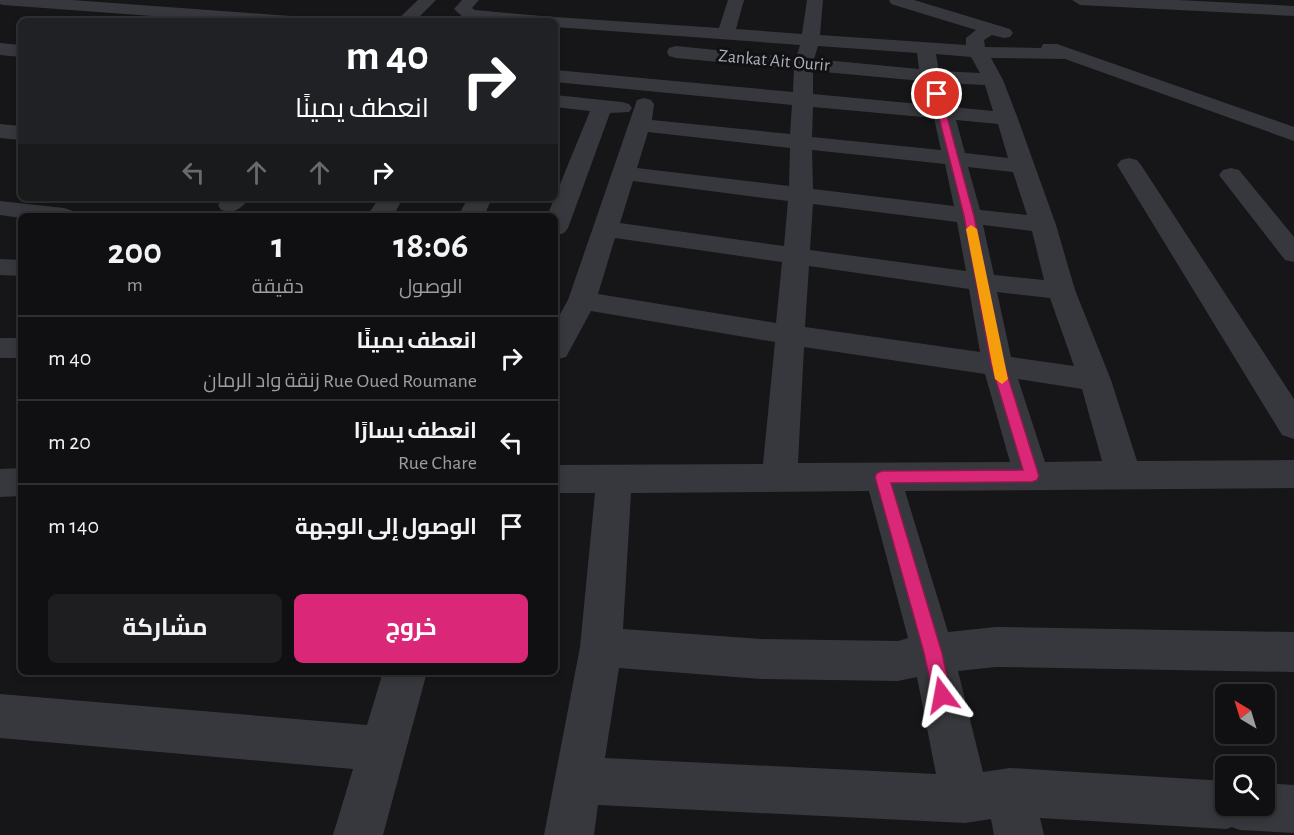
<!DOCTYPE html>
<html lang="ar">
<meta charset="utf-8">
<style>
body{margin:0;font-family:"Alegreya Sans",Cairo,sans-serif;background:#1e1e20;color:#f1f3f6;direction:rtl;height:100vh;display:flex;flex-direction:column;font-size:22px;white-space:nowrap}
*{box-sizing:border-box;margin:0}
p{font-size:20px;color:#9c9d9f}
.icon{flex:none;width:33px;height:33px;fill:none;stroke:currentColor;stroke-width:2;stroke-linecap:round;stroke-linejoin:round}
.map{position:relative;flex:1;overflow:hidden;direction:ltr}
.side{position:absolute;left:18px;top:213px;width:540px;height:462px;display:flex;flex-direction:column;background:#101012;border-radius:9px;box-shadow:0 3px 9px #0003,0 0 0 2px #303032;direction:rtl}
.side>*{flex:none}
.hud{position:absolute;left:18px;top:18px;width:540px;height:183px;border-radius:9px;box-shadow:0 3px 9px #0003,0 0 0 2px #303032;direction:rtl;background:#202124;color:#fff;overflow:hidden}
.needle{width:39px;rotate:322deg}
.fabs{position:absolute;left:1215px;top:684px;display:grid;gap:12px}
.fabs a{display:grid;place-items:center;width:60px;height:60px;border-radius:9px;background:#101012;box-shadow:0 3px 9px #0003,0 0 0 2px #303032;font-size:30px}
.pin{position:absolute;display:grid;place-items:center;width:51px;height:51px;color:#fff;margin:-26px;border:3px solid #fff;border-radius:50%;box-shadow:0 2px 6px #0007}
.me{position:absolute;width:66px;margin:-33px;rotate:347deg;stroke-linejoin:round;filter:drop-shadow(0 0 4px #0008)}
.turn{display:flex;align-items:center;gap:21px;height:126px;padding:0 30px;font-size:27px}
.turn .icon{width:78px;height:78px;stroke-width:2.5}
.turn b{display:block;font-size:42px;line-height:51px}
.lanes{display:flex;align-items:center;height:57px;padding:0 30px;background:#0003;justify-content:center;gap:30px;direction:ltr}
.lanes .off{opacity:.35}
.eta{display:flex;justify-content:space-evenly;align-items:center;height:102px;text-align:center}
.eta b{font-size:36px;font-weight:700;line-height:42px}
.cta{display:flex;gap:12px;margin-top:auto;padding:12px 30px}
.cta a{flex:1;height:69px;border-radius:9px;background:#db2777;color:#fff;font-size:24px;font-weight:700;line-height:69px;text-align:center}
.cta a+a{background:#1e1e20;color:#f1f3f6}
ul{padding:0;list-style:none}
li{display:flex;align-items:center;gap:18px;height:84px;padding:0 30px;border-top:2px solid #303032}
li div{flex:1}
li b{display:block;font-size:22px}
li em{font-style:normal}
.map>svg:first-child{display:block}
</style>
<div class="map">
<svg width="1294" height="835" viewBox="0 0 1294 835">
<rect width="100%" height="100%" fill="#161618"/>
<g fill="none" stroke-linecap="round" stroke-linejoin="round">
<path fill="#37383d" fill-rule="evenodd" d="M0,0H72L290,16L296,17L299,21H220L3,5L0,4Z
M418,0H436L415,21H396Z
M462,0H479L472,8L475,10L541,16L548,19L555,17L719,28L728,0H744L736,29L802,34L807,0H823L820,35L966,45V38L976,30L891,4L889,0H914L1010,29L1013,33L1010,37L1004,38L992,35L984,40L985,47L1041,48L1043,44H1057L1294,127V141L1065,59L991,58L1003,80L1018,119L1056,225L1075,290L1111,380L1137,461L1294,460V488L905,491L948,632L996,627L1294,632V672L996,667L958,671L983,772L1010,768L1226,781V806H1264V783L1294,785V833L1240,830L1232,827L1226,829L1040,818L1044,835H994L991,819L965,823L598,805L594,835H544L580,647L595,493H555V465L763,464L775,342L591,311L566,357L555,360V323L568,300L637,100L644,98L651,100L654,104L652,120L790,134L792,105L555,82V70L793,92L794,69L676,58L669,56L667,52L669,48L676,46L796,58L800,45L555,27V21L471,20L465,19L454,9ZM818,46L917,53L919,69L814,59ZM936,54L971,57L980,73L939,71ZM813,71L922,81L930,105L813,94ZM942,83L985,85L993,111L952,107ZM813,107L934,118L941,150L812,137ZM956,120L998,124L1008,158L965,153ZM648,132L790,148L789,186L637,168ZM812,150L945,164L954,206L813,189ZM968,167L1013,172L1027,215L980,210ZM633,181L788,201L784,246L620,223ZM813,204L957,222L966,271L810,250ZM983,225L1032,231L1044,280L994,275ZM615,238L782,262L776,323L598,294ZM809,266L969,289L980,352L805,327ZM997,292L1050,298L1074,366L1011,357ZM804,347L985,374L1010,462L798,463ZM1018,379L1082,389L1102,461L1045,462ZM869,491L908,638L898,641L761,639L623,629L631,493ZM619,668L761,679L898,681L917,677L936,774L605,758Z
M1072,0H1178L1294,6V16L1080,5Z
M0,43L21,45V57L0,55Z
M555,95L622,102L629,104L632,108L629,112L610,113L568,228L564,233L555,236V216H547L590,111L555,107Z
M0,124L21,126V140L0,138Z
M1129,158L1137,160L1141,165L1294,399V439L1282,435L1117,165L1121,160Z
M1231,168L1239,170L1294,237V262L1285,260L1219,175L1223,170Z
M223,198H249C241,209 235,214 221,210L218,205Z
M379,198H403L393,216H367Z
M468,198H492L484,216H458Z
M0,201L64,208L73,211L77,216H21V218L0,215Z
M0,259L21,260V276L0,275Z
M0,338H21V358H0Z
M21,468V496L0,497V469Z
M383,672H427L383,835H333L353,769L0,738V694L367,725Z"/>
</g>
<path fill="#db2777" stroke="#8e194d" stroke-width="1.5" d="M937,92L941,94L974,216L1004,364L1039,476L1037,480L1032,482L891,483L942,653L951,695L949,701L942,704L936,701L933,695L924,653L875,477L877,473L882,471L1023,470L991,364L964,216L933,94Z"/>
<path fill="#f59e0b" d="M971,225L977,229L1008,379L1002,384L995,379L966,229Z"/>
<g text-anchor="middle" dominant-baseline="central" stroke-width="6" stroke-linejoin="round" paint-order="stroke">
<g font-size="18" fill="#a8adb8" stroke="#111113">
<text transform="translate(774 61) rotate(5)">Zankat Ait Ourir</text>
</g>
</g>
</svg>
<div class="fabs">
<a><svg class="needle" viewBox="-14 -14 28 28"><path d="M0-13l5 13h-10z" fill="#e53935"/><path d="M0 13l5-13h-10z" fill="#9c9d9f"/></svg></a>
<a><svg class="icon" aria-label="search" viewBox="0 0 24 24"><circle cx="10" cy="10" r="6"/><path d="M15 15l6 6"/></svg></a>
</div>
<div class="pin" style="left:937px;top:94px;background:#d93025"><svg class="icon" aria-label="arrive" viewBox="0 0 24 24"><path d="M6 21V4h12l-3 4 3 4H6"/></svg></div>
<svg class="me" style="left:942px;top:695px" viewBox="-20 -20 40 40"><path d="M0-17L14 15 0 8-14 15z" fill="#db2777" stroke="#fff" stroke-width="4"/></svg>
<div class="hud">
<div class="turn"><svg class="icon" aria-label="right" viewBox="0 0 24 24"><path d="M7 20v-9h11M14 6l5 5-5 5"/></svg><div><b>40 m</b>انعطف يمينًا</div></div>
<div class="lanes"><svg class="icon off" aria-label="left" viewBox="0 0 24 24"><path d="M17 20v-9H6M10 6l-5 5 5 5"/></svg><svg class="icon off" aria-label="ahead" viewBox="0 0 24 24"><path d="M12 20V5M6 11l6-6 6 6"/></svg><svg class="icon off" aria-label="ahead" viewBox="0 0 24 24"><path d="M12 20V5M6 11l6-6 6 6"/></svg><svg class="icon" aria-label="right" viewBox="0 0 24 24"><path d="M7 20v-9h11M14 6l5 5-5 5"/></svg></div>
</div>
<section class="side">
<div class="eta">
<div><b>18:06</b><p>الوصول</p></div>
<div><b>1</b><p>دقيقة</p></div>
<div><b>200</b><p>m</p></div>
</div>
<ul>
<li><svg class="icon" aria-label="right" viewBox="0 0 24 24"><path d="M7 20v-9h11M14 6l5 5-5 5"/></svg><div><b>انعطف يمينًا</b><p>Rue Oued Roumane زنقة واد الرمان</p></div><em>40 m</em></li>
<li><svg class="icon" aria-label="left" viewBox="0 0 24 24"><path d="M17 20v-9H6M10 6l-5 5 5 5"/></svg><div><b>انعطف يسارًا</b><p>Rue Chare</p></div><em>20 m</em></li>
<li><svg class="icon" aria-label="arrive" viewBox="0 0 24 24"><path d="M6 21V4h12l-3 4 3 4H6"/></svg><div><b>الوصول إلى الوجهة</b></div><em>140 m</em></li>
</ul>
<div class="cta"><a>خروج</a><a>مشاركة</a></div>
</section>
</div>
